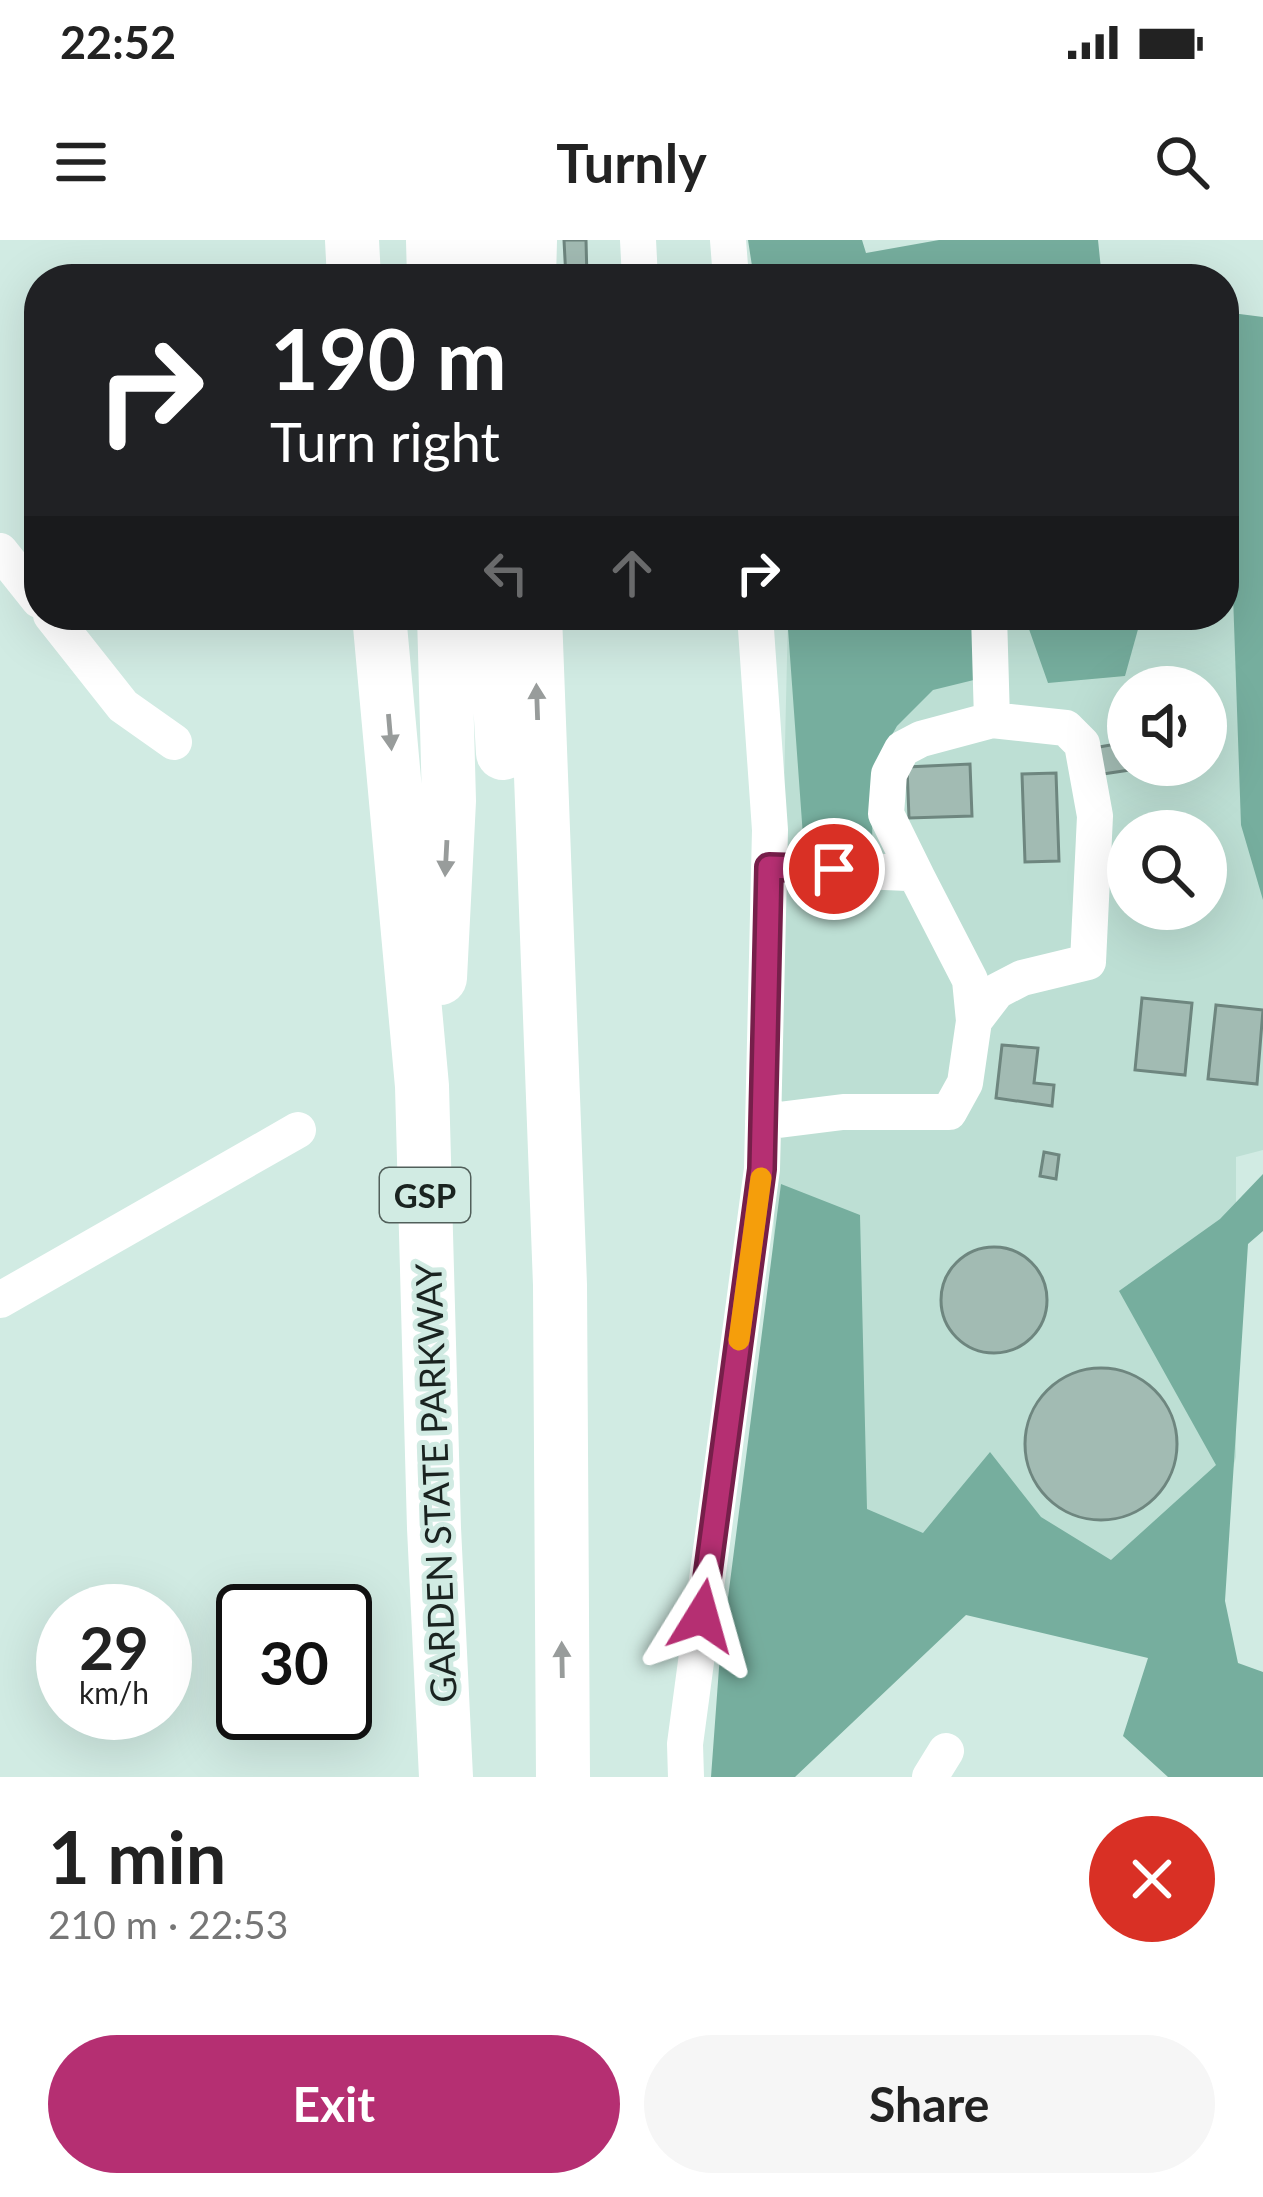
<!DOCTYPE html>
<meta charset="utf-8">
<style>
body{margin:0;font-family:Lato,sans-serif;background:#f6f6f6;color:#222;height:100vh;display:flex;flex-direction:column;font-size:45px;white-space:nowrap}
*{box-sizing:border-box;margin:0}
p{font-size:39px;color:#767676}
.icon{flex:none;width:66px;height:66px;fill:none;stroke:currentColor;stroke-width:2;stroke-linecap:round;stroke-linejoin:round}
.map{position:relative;height:1537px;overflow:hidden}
.side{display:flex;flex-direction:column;background:#fff;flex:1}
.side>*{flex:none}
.guide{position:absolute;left:24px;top:24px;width:1215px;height:366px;border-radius:48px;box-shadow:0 12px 48px #0002;background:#202124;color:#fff;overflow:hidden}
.buttons{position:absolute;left:1107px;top:426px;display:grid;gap:24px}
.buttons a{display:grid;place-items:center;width:120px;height:120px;border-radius:50%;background:#fff;box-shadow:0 12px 48px #0002;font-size:60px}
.speed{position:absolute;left:36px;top:1344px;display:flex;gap:24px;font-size:60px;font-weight:700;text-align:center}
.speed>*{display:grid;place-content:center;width:156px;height:156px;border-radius:50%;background:#fff;box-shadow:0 12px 48px #0002;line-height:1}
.speed small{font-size:30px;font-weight:400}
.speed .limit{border:6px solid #111;border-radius:18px;background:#fff;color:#111}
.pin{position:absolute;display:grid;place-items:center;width:102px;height:102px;color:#fff;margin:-51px;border:6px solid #fff;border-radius:50%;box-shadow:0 3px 12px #0007}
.me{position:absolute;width:132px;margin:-66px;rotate:8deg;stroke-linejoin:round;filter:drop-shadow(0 0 9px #0008)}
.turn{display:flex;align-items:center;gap:42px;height:252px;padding:0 48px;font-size:54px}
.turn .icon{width:156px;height:156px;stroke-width:2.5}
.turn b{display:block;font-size:84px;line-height:102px}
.lanes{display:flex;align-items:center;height:114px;padding:0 48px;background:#0003;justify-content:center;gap:60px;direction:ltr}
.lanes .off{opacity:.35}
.round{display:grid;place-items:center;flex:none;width:126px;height:126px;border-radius:63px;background:#f6f6f6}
.headline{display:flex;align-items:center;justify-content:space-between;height:204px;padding:0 48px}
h1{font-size:72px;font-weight:700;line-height:90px}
.cta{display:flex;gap:24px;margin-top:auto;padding:24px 48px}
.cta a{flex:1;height:138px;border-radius:72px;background:#b52f72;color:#fff;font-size:48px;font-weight:700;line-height:138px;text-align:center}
.cta a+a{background:#f6f6f6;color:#222}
.status{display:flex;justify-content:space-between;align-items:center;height:84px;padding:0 60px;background:#fff;direction:ltr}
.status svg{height:33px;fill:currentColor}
header{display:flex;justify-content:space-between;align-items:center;height:156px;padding:0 48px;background:#fff;font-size:54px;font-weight:700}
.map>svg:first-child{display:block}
</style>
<div class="status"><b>22:52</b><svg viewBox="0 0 49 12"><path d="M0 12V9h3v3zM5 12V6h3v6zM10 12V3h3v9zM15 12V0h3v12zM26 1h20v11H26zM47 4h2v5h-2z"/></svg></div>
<header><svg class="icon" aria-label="menu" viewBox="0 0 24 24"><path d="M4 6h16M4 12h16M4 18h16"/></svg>Turnly<svg class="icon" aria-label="search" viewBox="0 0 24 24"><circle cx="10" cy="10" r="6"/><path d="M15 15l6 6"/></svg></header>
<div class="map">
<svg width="1263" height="1537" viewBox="0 0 1263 1537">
<rect width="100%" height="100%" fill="#d1ebe3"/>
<path fill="#bddfd4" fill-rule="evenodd" d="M1224,131L1263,132V910L1236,917V1217L1196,1362L766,1325L788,375H1224ZM1128,447H1206V525H1128ZM1128,591H1206V669H1128Z"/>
<path fill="#76ae9e" d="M748,0H862L866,13L939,0H1098L1102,39H754Z
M1224,72L1263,77V660L1241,585L1233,355L1224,348Z
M787,375H983L986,437L933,450L897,486L873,528L872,611L804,610Z
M1024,375H1142L1125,436L1048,443Z
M1263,934V991L1248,1004L1225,1361L1238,1423L1263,1432V1537H1168L1123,1496L1148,1418L966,1375L795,1537H711L719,1428L781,944L860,975L867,1269L923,1293L990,1212L1041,1277L1111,1320L1216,1225L1119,1051L1220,979Z"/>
<path fill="#a2bbb3" stroke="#6e867f" stroke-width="3" d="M564,0H586L587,39H566Z
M1128,502V525H1142L1143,528L1103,534L1099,507Z
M970,524L972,576L909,578L907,527Z
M1056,533L1059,621L1025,622L1022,534Z
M1142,758L1192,763L1185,835L1135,830Z
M1216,765L1263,770L1257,844L1208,839Z
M1002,805L1038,808L1034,843L1054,845L1052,866L996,858Z
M1044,912L1059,915L1056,939L1040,936Z
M941 1060a53 53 0 1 1 106 0a53 53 0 1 1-106 0Z
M1025 1204a76 76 0 1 1 152 0a76 76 0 1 1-152 0Z"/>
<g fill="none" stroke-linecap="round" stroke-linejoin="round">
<path stroke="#fff" stroke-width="36" d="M638,0L640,39
M728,0L731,39
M0,311L39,360
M51,375L123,466L174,502
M989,375L992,480
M769,627L908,633L917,637L970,740L974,781
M763,882L843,872H949L965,843L974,781L997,751L1022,738L1088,722L1095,576L1082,504L1066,488L992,480L921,499L902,509L889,534L886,574L917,637
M0,1060L298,890
M686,1537L685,1504L762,929L770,590L755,375
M930,1537L946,1511"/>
<path stroke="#fff" stroke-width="54" d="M352,0L354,39
M433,0L434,39
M481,0L482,39
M529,39L530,0
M379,375L422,846L434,1288L446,1537
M495,375L503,513
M535,375L560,1045L563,1537
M440,738L449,561L444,375"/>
</g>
<defs><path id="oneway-solid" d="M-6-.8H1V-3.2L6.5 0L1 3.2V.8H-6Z" transform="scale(3)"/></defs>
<g fill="#989c9b">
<use href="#oneway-solid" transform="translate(537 462) rotate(-92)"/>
<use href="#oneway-solid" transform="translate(390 492) rotate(85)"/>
<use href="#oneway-solid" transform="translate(446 618) rotate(93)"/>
<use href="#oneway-solid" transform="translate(562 1420) rotate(-91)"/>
</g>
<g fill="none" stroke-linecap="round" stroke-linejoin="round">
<g stroke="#761f4a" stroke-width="30">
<path id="route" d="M702,1376L762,929L769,627L834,629"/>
</g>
<use href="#route" stroke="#b52f72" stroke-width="21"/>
<path stroke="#f59e0b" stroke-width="21" d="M739,1100L761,938"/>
</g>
<g text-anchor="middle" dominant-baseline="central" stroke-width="10" stroke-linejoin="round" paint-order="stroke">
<rect fill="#d1ebe3" stroke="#515f5a" stroke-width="3" x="380" y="928" width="90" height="54" rx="9"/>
<g font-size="33" font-weight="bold" fill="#1a2320">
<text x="425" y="955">GSP</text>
</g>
<g font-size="36" fill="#1a2320" stroke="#d1ebe3">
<text transform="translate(435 1243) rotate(-92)">GARDEN STATE PARKWAY</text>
</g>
</g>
</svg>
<div class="buttons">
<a><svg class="icon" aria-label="sound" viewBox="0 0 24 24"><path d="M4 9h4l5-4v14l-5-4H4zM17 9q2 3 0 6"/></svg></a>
<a><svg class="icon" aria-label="search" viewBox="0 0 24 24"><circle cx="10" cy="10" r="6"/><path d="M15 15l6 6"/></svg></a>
</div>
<div class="speed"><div>29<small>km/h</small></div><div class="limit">30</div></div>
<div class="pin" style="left:834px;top:629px;background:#d93025"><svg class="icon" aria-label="arrive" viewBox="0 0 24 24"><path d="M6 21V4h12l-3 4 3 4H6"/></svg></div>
<svg class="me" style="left:702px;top:1376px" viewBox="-20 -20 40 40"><path d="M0-17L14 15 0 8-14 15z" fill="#b52f72" stroke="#fff" stroke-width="4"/></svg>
<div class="guide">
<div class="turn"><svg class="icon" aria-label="right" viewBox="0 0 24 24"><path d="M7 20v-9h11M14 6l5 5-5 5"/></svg><div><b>190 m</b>Turn right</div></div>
<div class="lanes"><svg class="icon off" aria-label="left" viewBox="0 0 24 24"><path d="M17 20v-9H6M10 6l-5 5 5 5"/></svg><svg class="icon off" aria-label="ahead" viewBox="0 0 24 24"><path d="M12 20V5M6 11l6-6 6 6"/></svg><svg class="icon" aria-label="right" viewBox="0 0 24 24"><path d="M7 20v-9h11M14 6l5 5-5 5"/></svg></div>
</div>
</div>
<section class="side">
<div class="headline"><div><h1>1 min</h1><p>210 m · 22:53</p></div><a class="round" style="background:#d93025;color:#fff"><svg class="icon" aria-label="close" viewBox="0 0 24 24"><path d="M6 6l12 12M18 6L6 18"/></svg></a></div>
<div class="cta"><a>Exit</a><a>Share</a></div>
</section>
